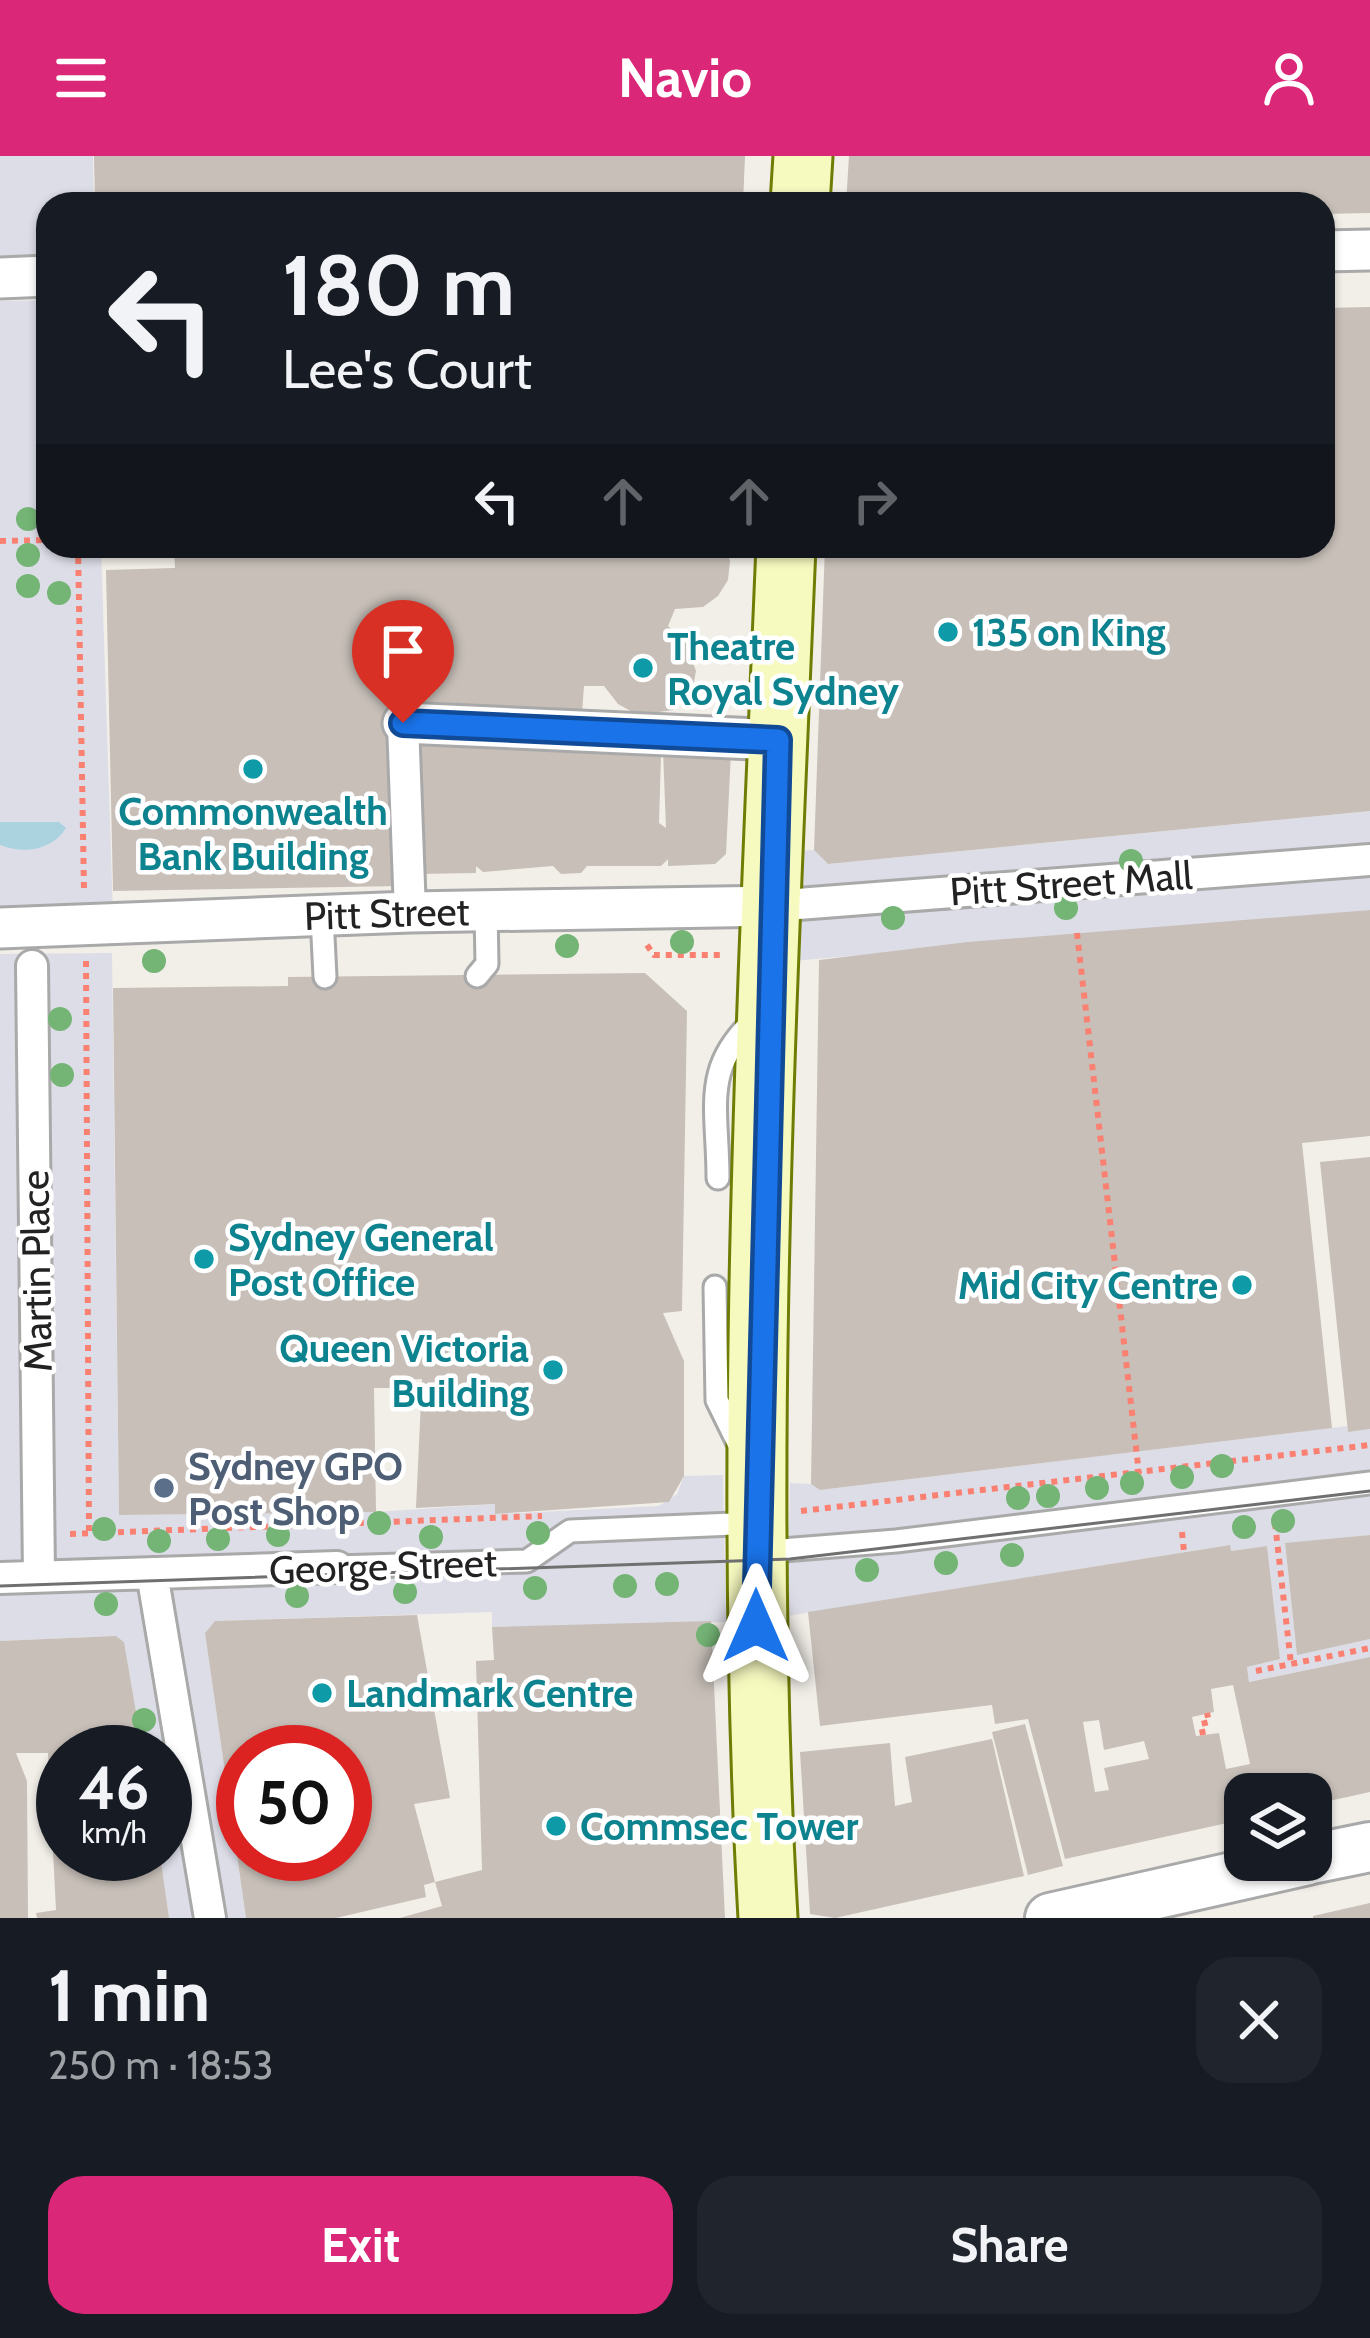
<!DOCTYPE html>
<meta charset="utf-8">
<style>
body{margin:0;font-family:Cabin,sans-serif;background:#20242c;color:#f1f3f6;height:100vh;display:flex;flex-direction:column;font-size:45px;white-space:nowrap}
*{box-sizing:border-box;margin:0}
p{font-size:39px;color:#9ea1a6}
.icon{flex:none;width:66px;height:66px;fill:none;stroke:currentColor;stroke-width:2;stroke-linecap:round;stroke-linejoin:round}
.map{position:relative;height:1762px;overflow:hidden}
.side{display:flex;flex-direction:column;background:#171b24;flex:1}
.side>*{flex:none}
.banner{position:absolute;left:36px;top:36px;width:1299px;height:366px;border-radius:36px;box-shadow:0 3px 9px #0004;background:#171b24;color:#f1f3f6;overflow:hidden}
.tools{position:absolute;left:1224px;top:1617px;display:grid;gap:24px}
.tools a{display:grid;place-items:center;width:108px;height:108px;border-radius:24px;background:#171b24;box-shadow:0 3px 9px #0004;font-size:60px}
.speed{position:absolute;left:36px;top:1569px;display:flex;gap:24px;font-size:60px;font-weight:700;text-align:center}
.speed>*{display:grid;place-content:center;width:156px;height:156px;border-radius:50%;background:#171b24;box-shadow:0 3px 9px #0004;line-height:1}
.speed small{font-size:30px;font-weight:400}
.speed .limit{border:18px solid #d22;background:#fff;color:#111}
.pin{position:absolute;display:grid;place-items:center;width:102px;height:102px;color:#fff;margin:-123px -51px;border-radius:50% 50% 50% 0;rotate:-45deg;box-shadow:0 0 12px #0007}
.pin .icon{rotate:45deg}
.me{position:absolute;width:132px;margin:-66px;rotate:0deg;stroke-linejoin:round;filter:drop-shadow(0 0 9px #0008)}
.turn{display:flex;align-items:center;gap:42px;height:252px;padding:0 48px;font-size:54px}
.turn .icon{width:156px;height:156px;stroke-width:2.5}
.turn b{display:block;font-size:84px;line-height:102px}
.lanes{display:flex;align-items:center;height:114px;padding:0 48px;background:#0003;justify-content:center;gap:60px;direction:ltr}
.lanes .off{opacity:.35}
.round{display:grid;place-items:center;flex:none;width:126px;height:126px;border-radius:36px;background:#20242c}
.headline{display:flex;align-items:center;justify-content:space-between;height:204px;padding:0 48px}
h1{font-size:72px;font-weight:800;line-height:90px}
.cta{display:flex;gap:24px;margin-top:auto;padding:24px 48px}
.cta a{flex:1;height:138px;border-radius:36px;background:#db2777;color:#fff;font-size:48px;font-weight:800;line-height:138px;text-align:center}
.cta a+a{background:#20242c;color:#f1f3f6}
header{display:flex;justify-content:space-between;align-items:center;height:156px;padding:0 48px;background:#db2777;color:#fff;font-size:54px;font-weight:800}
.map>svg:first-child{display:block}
</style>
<header><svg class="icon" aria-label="menu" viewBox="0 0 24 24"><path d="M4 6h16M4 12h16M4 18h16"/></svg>Navio<svg class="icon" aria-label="person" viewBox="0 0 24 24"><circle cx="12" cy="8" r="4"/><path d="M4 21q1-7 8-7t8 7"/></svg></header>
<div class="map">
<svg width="1370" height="1762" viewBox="0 0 1370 1762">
<rect width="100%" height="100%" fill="#f2efe9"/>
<path fill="#dddde8" d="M0,0H93L94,48H48V104L0,105Z
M48,144V390H101L113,759L0,760V689L43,691L59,668L0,666V145Z
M1370,655V754L793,805V695L814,694L828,708Z
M112,797L119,1359L376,1356L495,1348L496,1358L659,1350L677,1338L684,1320L723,1319L726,1466L492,1471V1456L215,1465L205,1477L246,1762H169L160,1698H165V1596H143L124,1486L116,1480L0,1485V798Z
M1347,1270L1348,1276L1370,1273V1379L1285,1388L1297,1498L1370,1483V1501L1249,1526L1247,1511L1280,1503L1267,1390L1231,1395L1229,1389L787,1460L790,1327L811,1328L820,1334Z"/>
<path fill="#aad3df" d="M0,666H59L66,672C52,695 23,698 0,689Z"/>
<path fill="#c7bfb8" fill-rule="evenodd" d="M94,0H745L743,48H95Z
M849,0H1370V57L1323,58V48H846Z
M1370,151V655L828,708L814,694L825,390H983V398L1081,390H1323V152Z
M174,390H725L730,405L728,424L718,440L703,451L675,453L668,470L685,484L696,515L692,536L673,554L638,559L618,548L604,530H584L582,557L394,547L400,730L113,735L106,414L175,412Z
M415,583L476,584V591L483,584L654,593L661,600L659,667L666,672L663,594L731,596L726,698L715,708L668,710V703L661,710H587L581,717L561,718L553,710L483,716L476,710V717L418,718Z
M1370,754V980L1302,987L1332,1272L820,1334L811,1328L819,804L968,786Z
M645,817L687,855L682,1155L663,1157L684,1205V1320L669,1346L495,1358V1348L416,1352L422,1223L396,1224L397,1232H374L376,1356L119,1359L113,832L288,830V821Z
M1370,1001V1273L1348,1276L1320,1006Z
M1370,1379V1483L1297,1499L1285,1387Z
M1230,1389L1231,1395L1267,1390L1280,1503L1247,1511L1249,1526L1370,1501V1636L1311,1649V1638H1245V1663L1065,1703L1028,1563L995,1568L992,1549L820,1570L808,1456ZM1233,1529L1250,1608L1226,1613L1219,1577L1196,1580L1192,1561L1214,1556L1211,1533ZM1099,1564L1104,1594L1144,1585L1149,1603L1104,1612L1109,1634L1095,1636L1083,1566Z
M417,1459L450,1642L414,1648L435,1726L482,1714L476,1505L494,1504L492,1471L711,1465L725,1762H400L442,1750L435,1726L424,1729L426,1741L336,1762H246L205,1477L215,1465ZM243,1596H345V1698H243Z
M116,1480L124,1486L143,1596H63V1698H160L169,1762H37L36,1757L56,1754L48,1597H16L27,1625L28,1762H0V1485Z
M1025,1568L1063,1710L1028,1719L992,1576Z
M992,1583L1024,1720L835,1762L810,1758L800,1596L890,1587L895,1650L912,1646L905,1601Z
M1370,1747V1762H1313V1760Z"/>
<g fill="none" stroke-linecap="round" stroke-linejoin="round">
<g stroke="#a9a9a9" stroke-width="27">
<path id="service" d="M322,760L325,821
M477,820L487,808L486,755
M718,1022C718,950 700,910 760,859
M715,1131L717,1244L742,1295
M757,1396L896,1385L1370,1327
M337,1411L527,1405L570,1375L756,1367"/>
</g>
<g stroke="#a9a9a9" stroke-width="36">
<path id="pedestrian" d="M403,567L410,756
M772,750L1370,704
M32,810L39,1420
M152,1417L210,1762
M0,1422L337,1411"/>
</g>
<g stroke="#a9a9a9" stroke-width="45">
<g id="minor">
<path d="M1323,95L1370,94"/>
<path d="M0,122L48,120"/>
<path d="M403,567L778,584"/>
<path id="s1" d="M0,772L410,756L772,750"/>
</g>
</g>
<g stroke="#a9a9a9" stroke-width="54">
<path id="tertiary" d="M1311,1703L1370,1691
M1050,1762L1308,1704"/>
</g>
<g stroke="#707d05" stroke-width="63">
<path id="secondary" d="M800,48L803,0
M768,1762C742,1306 767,846 786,390"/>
</g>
<path stroke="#fa8072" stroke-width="6" stroke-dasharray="6 6" stroke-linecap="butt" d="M0,385L48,384
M78,390L84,734
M1077,777L1139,1318
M647,789L654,799H725
M86,805L89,1378
M801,1355L1370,1289
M1275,1367L1291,1508
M1182,1376L1184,1396
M70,1378L542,1360
M1256,1515L1370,1492
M1203,1579L1201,1568L1209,1566L1207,1557"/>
<use href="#service" stroke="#fff" stroke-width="21"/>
<use href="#pedestrian" stroke="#fff" stroke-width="30"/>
<use href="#minor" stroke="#fff" stroke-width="39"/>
<use href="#tertiary" stroke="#fff" stroke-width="48"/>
<use href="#secondary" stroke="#f7fabf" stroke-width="57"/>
<path stroke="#707070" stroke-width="3" d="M0,1430L790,1403L1370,1335"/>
</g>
<g fill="#74b475">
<circle cx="28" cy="363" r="12"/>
<circle cx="28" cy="399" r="12"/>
<circle cx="28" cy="430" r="12"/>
<circle cx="59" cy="437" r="12"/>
<circle cx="1131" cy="705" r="12"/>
<circle cx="1066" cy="752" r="12"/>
<circle cx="893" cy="762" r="12"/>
<circle cx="682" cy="786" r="12"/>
<circle cx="567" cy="790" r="12"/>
<circle cx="154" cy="805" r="12"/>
<circle cx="60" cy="863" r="12"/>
<circle cx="62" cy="919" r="12"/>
<circle cx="1222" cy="1310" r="12"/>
<circle cx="1182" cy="1321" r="12"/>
<circle cx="1132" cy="1327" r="12"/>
<circle cx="1097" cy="1332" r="12"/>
<circle cx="1048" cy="1340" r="12"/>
<circle cx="1018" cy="1342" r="12"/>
<circle cx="1283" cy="1365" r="12"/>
<circle cx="379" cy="1367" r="12"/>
<circle cx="1244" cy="1371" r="12"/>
<circle cx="104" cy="1373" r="12"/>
<circle cx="538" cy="1377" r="12"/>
<circle cx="278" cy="1379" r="12"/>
<circle cx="431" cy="1381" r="12"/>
<circle cx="218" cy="1383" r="12"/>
<circle cx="159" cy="1385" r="12"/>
<circle cx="1012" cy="1399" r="12"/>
<circle cx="946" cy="1407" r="12"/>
<circle cx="867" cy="1414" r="12"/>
<circle cx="667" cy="1428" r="12"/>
<circle cx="625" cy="1430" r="12"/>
<circle cx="535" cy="1432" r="12"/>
<circle cx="405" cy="1436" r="12"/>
<circle cx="297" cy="1440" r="12"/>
<circle cx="106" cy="1448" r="12"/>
<circle cx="708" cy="1479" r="12"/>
<circle cx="144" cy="1564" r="12"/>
</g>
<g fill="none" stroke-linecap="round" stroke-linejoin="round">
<g stroke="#114b97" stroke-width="30">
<path id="route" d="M403,567L778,584L756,1470"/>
</g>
<use href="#route" stroke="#1a73e8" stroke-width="21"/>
</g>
<g fill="#0f9aa8" stroke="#fff" stroke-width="4.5">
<circle cx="948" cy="476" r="12"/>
<circle cx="643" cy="512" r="12"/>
<circle cx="253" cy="613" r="12"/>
<circle cx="204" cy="1103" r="12"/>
<circle cx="1242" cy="1129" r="12"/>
<circle cx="553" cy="1214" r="12"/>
<circle cx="322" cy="1537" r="12"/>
<circle cx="556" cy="1670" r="12"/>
</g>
<circle fill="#5c6f8a" stroke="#fff" stroke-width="4.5" cx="164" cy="1332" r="12"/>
<g text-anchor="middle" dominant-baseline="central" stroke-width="9" stroke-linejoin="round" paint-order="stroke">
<g font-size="39" font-weight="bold" fill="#0d838f" stroke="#fff" text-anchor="start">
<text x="972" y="476">135 on King</text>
<text x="667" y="490">Theatre<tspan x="667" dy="45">Royal Sydney</tspan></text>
<text x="253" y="655" text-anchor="middle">Commonwealth<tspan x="253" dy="45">Bank Building</tspan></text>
<text x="228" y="1081">Sydney General<tspan x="228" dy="45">Post Office</tspan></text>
<text x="1218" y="1129" text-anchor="end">Mid City Centre</text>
<text x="529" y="1192" text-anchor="end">Queen Victoria<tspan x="529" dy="45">Building</tspan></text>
<text x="346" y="1537">Landmark Centre</text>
<text x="580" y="1670">Commsec Tower</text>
</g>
<g font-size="39" fill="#222" stroke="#fff">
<text transform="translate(1071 727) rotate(-4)">Pitt Street Mall</text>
<text stroke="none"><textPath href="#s1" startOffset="387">Pitt Street</textPath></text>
<text transform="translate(36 1115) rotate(-91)">Martin Place</text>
<text transform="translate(383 1410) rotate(-2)">George Street</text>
</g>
<g font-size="39" font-weight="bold" fill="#4e5e75" stroke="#fff" text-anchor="start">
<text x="188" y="1310">Sydney GPO<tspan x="188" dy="45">Post Shop</tspan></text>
</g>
</g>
</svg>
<div class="tools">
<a><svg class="icon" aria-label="layers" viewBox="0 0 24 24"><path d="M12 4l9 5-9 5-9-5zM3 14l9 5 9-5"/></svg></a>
</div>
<div class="speed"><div>46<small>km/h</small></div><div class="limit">50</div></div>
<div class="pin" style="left:403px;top:567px;background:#d93025"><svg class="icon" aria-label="arrive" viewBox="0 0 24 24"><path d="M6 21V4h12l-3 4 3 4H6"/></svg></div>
<svg class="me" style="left:756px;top:1470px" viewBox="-20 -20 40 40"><path d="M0-17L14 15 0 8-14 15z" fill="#1a73e8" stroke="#fff" stroke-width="4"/></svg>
<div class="banner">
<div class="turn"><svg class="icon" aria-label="left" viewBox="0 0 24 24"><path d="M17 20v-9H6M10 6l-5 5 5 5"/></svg><div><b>180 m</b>Lee's Court</div></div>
<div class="lanes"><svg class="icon" aria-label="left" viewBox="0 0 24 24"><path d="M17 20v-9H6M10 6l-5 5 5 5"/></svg><svg class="icon off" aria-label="ahead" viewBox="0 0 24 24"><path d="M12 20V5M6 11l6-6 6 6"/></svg><svg class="icon off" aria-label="ahead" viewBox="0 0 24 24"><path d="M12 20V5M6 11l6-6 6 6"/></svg><svg class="icon off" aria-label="right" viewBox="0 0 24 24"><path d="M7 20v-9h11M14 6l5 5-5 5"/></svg></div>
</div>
</div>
<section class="side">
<div class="headline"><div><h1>1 min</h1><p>250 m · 18:53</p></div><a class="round"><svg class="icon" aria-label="close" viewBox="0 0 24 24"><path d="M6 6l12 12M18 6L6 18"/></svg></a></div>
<div class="cta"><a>Exit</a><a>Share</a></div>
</section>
